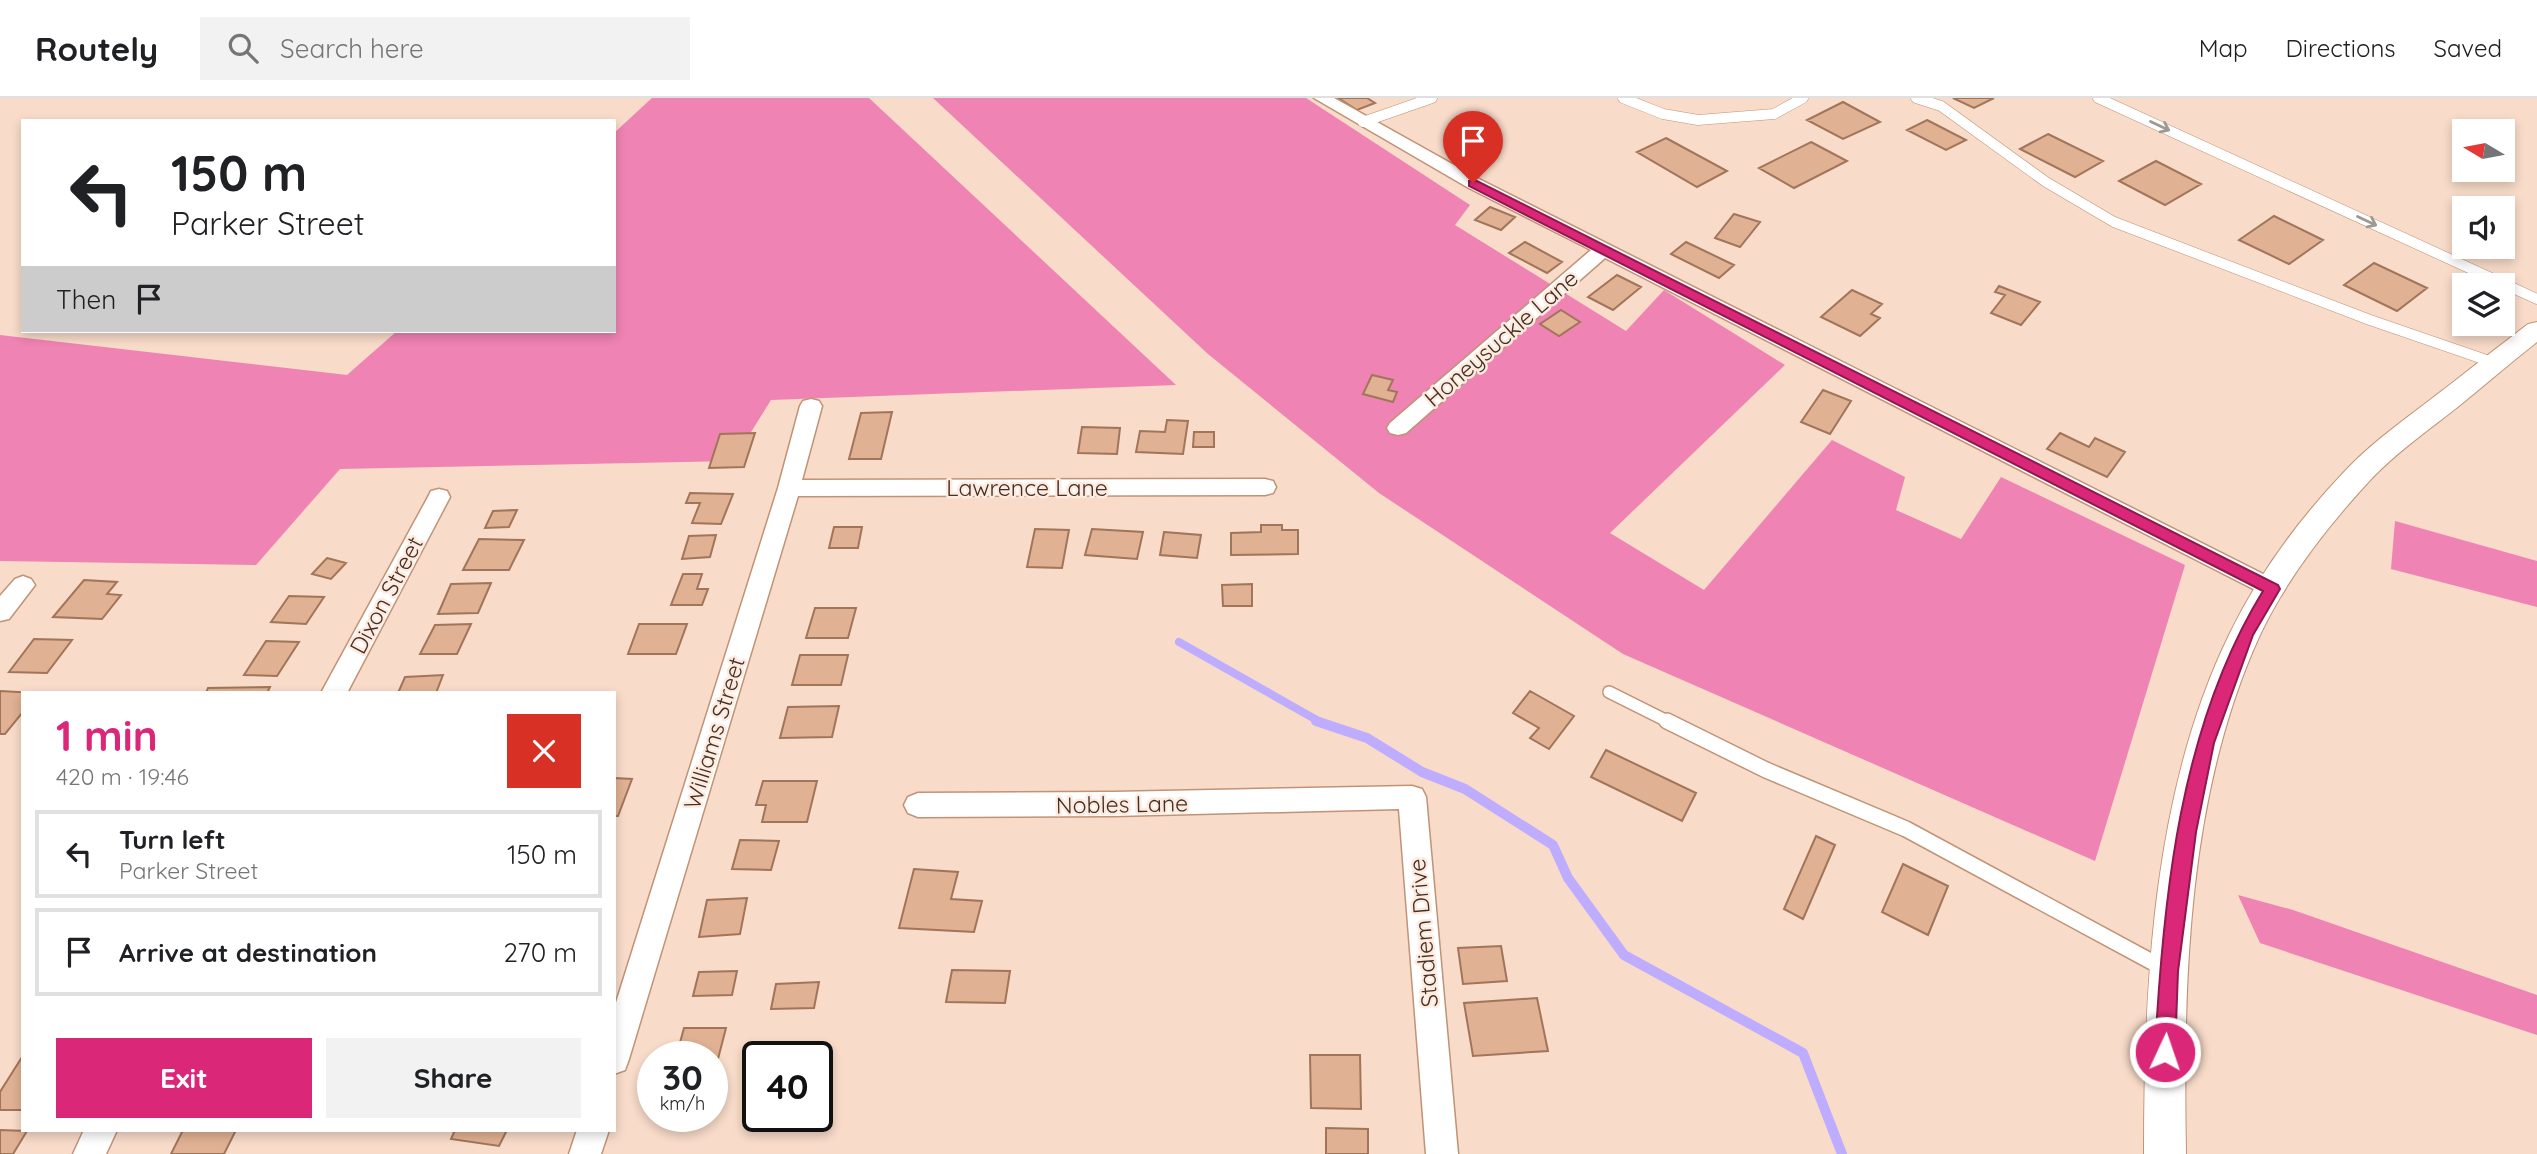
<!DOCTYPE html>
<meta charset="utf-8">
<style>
body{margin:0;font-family:Quicksand,sans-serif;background:#f2f2f2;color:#202124;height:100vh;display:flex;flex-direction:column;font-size:26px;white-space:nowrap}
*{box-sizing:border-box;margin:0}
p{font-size:23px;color:#757577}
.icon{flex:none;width:38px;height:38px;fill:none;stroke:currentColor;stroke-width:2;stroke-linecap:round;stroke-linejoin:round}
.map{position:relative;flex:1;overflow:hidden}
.drawer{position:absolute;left:21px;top:593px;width:595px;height:441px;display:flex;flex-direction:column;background:#fff;border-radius:0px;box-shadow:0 4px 10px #0003}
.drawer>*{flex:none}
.top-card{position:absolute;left:21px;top:21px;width:595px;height:214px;border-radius:0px;box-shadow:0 4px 10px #0003;background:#fff;color:#202124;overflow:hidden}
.needle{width:46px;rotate:280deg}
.controls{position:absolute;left:2452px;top:21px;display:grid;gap:14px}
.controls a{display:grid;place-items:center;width:63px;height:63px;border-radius:0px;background:#fff;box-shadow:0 4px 10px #0003;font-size:35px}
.speed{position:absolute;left:637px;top:943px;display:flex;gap:14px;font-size:35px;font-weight:700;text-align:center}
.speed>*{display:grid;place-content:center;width:91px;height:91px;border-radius:50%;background:#fff;box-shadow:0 4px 10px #0003;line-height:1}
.speed small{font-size:18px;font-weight:400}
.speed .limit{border:4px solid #111;border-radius:10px;background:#fff;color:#111}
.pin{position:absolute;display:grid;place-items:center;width:60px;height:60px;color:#fff;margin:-72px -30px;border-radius:50% 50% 50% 0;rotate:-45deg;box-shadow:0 0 7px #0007}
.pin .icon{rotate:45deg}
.me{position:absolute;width:77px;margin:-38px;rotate:3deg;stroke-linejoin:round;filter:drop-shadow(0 0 5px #0008)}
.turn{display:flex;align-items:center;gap:24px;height:147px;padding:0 35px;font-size:32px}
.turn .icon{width:91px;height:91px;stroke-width:2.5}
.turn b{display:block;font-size:49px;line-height:60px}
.then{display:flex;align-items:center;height:66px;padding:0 35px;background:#0003;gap:14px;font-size:26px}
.round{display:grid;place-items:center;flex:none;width:74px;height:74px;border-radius:0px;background:#f2f2f2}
.headline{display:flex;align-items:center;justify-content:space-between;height:119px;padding:0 35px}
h1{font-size:42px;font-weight:700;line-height:52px;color:#db2777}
.cta{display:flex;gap:14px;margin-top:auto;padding:14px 35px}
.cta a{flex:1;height:80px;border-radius:0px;background:#db2777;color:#fff;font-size:28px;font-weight:700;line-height:80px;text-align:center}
.cta a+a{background:#f2f2f2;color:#202124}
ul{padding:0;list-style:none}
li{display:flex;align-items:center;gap:21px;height:88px;margin:0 14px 10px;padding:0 21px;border:4px solid #e0e0e0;border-radius:0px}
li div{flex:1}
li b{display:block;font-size:26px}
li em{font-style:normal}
header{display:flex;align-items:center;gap:42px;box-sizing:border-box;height:98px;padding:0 35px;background:#fff;border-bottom:2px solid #e0e0e0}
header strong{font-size:33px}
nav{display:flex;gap:38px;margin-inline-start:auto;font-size:24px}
.search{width:490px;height:63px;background:#f2f2f2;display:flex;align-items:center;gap:18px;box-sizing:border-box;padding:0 24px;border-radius:0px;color:#757577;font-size:26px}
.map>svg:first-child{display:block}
</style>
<header>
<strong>Routely</strong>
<div class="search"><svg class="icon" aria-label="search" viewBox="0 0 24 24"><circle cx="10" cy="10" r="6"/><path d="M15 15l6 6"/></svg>Search here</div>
<nav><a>Map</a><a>Directions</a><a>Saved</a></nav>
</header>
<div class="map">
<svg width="2537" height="1056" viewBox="0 0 2537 1056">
<rect width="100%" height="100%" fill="#f8dbc9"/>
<path fill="#ef83b3" d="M652,0H869L1176,287L771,302L733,363L340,371L256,467L0,463V237L347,277L397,233H614V35Z
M933,0H1306L1470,107L1455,127L1626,233L1664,192L1785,267L1610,435L1704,492L1832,342L1905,379L1896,412L1961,441L2001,379L2185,467L2095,763L1623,556L1379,395L1208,256Z
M2395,423L2537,463V509L2391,471Z
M2238,797L2293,812L2537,897V937L2260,845Z"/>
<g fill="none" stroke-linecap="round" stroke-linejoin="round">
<path stroke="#beadfe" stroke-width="8" d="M1179,544L1322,625"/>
<path stroke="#beadfe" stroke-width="10" d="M1316,623L1367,640L1422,674L1465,691L1553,747L1568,780L1624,857L1803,955L1842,1056"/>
</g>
<path fill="#e0b193" stroke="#a17559" stroke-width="2" d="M1338,0H1367L1375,5L1357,12Z
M1953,0H1994L1974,10Z
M1843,4L1880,24L1843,41L1807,22Z
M1927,22L1966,42L1946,52L1907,32Z
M2048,36L2103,63L2075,79L2020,51Z
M1666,40L1727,73L1697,89L1637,54Z
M1811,44L1847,63L1794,90L1759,70Z
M2156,63L2201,86L2165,107L2119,83Z
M1490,109L1515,119L1501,132L1475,122Z
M1734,116L1760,124L1740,149L1715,140Z
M2274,118L2323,142L2289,166L2239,142Z
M1525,144L1562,164L1547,175L1509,155Z
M1686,144L1734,167L1719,180L1671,156Z
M2374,165L2427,190L2397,213L2344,187Z
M1617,177L1641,189L1613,212L1588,199Z
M1999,188L2040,204L2021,227L1991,215L2005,197L1995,194Z
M1852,192L1882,206L1871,216L1880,220L1860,238L1821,219Z
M1561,212L1580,224L1559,238L1540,226Z
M1372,277L1393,282L1388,292L1397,294L1393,304L1363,296Z
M1823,292L1851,303L1830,336L1801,324Z
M892,314L881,361H849L861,315Z
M1167,322L1188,323L1183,356L1136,354L1140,333L1165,334Z
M1082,329L1120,330L1117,356L1078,355Z
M1194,334H1214V349H1193Z
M755,335L744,369L709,370L720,336Z
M2060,335L2089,349L2095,340L2125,354L2107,379L2047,351Z
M690,395L733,396L721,426L692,425L700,405H686Z
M517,412L509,429L485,430L493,413Z
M1261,427H1282V432H1298V456L1231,457V435L1261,434Z
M834,429H862L858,450H829Z
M1035,431L1069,432L1062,470L1027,469Z
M1092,431L1143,434L1137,461L1085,457Z
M1164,434L1201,437L1197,460L1160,457Z
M716,437L710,459L682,461L689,438Z
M479,441L524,442L509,472H463Z
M327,460L346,465L331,481L312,476Z
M683,476H702L697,491H708L702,507H671Z
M84,482L117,484L107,496L121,497L102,521L53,519Z
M491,485L478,515L438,516L451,486Z
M1252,486V508H1223L1222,487Z
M289,498L324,499L306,526L271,524Z
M815,510H856L848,540H806Z
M471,526L457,556H420L435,527Z
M639,526H687L676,556H628Z
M34,541L72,542L47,575L9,574Z
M266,543L299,544L277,578L244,577Z
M800,557H848L841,587H792Z
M443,577L436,595H398L405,579Z
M270,589L267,595H206L208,590Z
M0,593L36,595H23V614L5,636H0Z
M1530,593L1574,618L1549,651L1530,640L1539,630L1513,615Z
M839,608L832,639L780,640L788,609Z
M1606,652L1696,695L1682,723L1591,679Z
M614,680L632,681L618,718H614Z
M763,683H817L807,724H762L766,707H756Z
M1816,738L1835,747L1803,821L1784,811Z
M740,742L779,743L771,772L732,771Z
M1903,766L1948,788L1928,837L1882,814Z
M914,771L958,774L951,801L982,803L974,834L899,830Z
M747,800L740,836L699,839L707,802Z
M1501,848L1507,883L1463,886L1458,850Z
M952,872L1010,873L1005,905L946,904Z
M737,873L732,897L693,898L699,874Z
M819,884L814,910L771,911L776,886Z
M1537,900L1548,953L1473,958L1464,905Z
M684,930H726L712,984V959H676Z
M1310,957H1360L1361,1011L1311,1010Z
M22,959L23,1012H0V994Z
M1326,1030L1368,1031V1056H1326Z
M0,1032L27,1033L13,1056H0Z
M183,1032H236L224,1056H171Z
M455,1032H507L499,1048L451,1041Z"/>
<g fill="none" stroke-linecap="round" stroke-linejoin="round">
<g stroke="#c09376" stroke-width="11">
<path id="service-far2" d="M1623,0L1663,16L1698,22L1774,16L1803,0
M1916,0L1941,8L2046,84L2114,124L2370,222L2495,265
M2098,0L2537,201
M1363,24L1432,0"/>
</g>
<g stroke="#c09376" stroke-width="14">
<path id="service-far1" d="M1609,594L1671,625"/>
</g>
<g stroke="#c09376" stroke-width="18">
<path id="service" d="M1667,623L1766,672L1906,731L2165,871"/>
</g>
<g stroke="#c09376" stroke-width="3">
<path id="minor" d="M1314,0H1334L1479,81L2281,485L2285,491L2281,497L2273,500L2265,497L1605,160L1406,335L1398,337L1390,335L1387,330L1390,325L1591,152L1467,89Z
M811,301L819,303L822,308L802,382L1265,381L1273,383L1276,389L1273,395L1265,397L798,398L629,961L625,972L614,976V911L778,390L800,308L803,303Z
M439,391L447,393L450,399L347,595H321L428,399L431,393Z
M23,478L31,481L35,487L9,521L0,523V498L15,481Z
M1412,688L1422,691L1426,699L1458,1056H1426L1399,711L1114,718L918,719L908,715L904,707L908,699L918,695L1114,694Z
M84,1032H117L106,1056H73Z
M577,1032H609L601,1056H569Z"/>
</g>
<g stroke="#c09376" stroke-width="2">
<path id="tertiary" d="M2537,224V244C2510,265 2485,287 2459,308C2426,334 2391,358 2363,390C2324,433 2285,484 2260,537C2187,696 2183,884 2186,1056H2144C2144,885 2153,693 2229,537C2258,477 2300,420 2345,373C2373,343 2407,320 2439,295C2462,278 2483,260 2506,243L2528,226Z"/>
</g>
<use href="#service-far2" stroke="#fff" stroke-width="10"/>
<use href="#service-far1" stroke="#fff" stroke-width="11"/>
<use href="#service" stroke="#fff" stroke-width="15"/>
<use href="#minor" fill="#fff" fill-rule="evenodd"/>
<use href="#tertiary" fill="#fff" fill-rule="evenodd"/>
</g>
<defs><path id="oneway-shaft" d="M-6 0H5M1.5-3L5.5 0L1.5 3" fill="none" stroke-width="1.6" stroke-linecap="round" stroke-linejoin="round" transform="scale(1.75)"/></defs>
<g stroke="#a09892">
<use href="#oneway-shaft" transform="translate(2160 28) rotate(25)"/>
<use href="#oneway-shaft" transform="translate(2367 123) rotate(25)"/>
</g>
<path fill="#db2777" stroke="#8e194d" stroke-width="2" d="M1469,83H1477L2278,487L2280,491L2253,537L2214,645L2196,734L2184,827L2178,873L2175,954L2172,961L2165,963L2158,961L2155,954C2163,798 2180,628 2263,493L1469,88Z"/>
<g text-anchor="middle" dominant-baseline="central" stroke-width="5" stroke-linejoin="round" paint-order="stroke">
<g font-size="23" fill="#423024" stroke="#feeade">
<text transform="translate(1501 240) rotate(-41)">Honeysuckle Lane</text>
<text x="1027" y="389">Lawrence Lane</text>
<text transform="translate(386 497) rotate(-62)">Dixon Street</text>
<text transform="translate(714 635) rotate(-73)">Williams Street</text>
<text transform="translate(1122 706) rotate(-1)">Nobles Lane</text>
<text transform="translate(1423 835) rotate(-95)">Stadiem Drive</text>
</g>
</g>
</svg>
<div class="controls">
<a><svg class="needle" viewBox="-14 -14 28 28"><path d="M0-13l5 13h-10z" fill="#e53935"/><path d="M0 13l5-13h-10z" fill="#757577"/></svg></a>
<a><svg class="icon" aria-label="sound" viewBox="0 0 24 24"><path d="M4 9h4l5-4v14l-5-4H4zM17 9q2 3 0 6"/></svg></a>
<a><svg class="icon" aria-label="layers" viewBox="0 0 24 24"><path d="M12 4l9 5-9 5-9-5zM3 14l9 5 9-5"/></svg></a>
</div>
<div class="speed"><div>30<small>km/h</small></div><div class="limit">40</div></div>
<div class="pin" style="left:1473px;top:85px;background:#d93025"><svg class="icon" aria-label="arrive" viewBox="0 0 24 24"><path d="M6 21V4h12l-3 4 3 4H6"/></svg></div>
<svg class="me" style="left:2165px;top:954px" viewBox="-20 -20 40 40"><circle r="17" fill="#db2777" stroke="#fff" stroke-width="3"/><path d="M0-11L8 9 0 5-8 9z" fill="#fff"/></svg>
<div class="top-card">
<div class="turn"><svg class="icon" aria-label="left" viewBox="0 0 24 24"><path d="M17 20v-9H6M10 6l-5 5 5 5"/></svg><div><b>150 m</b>Parker Street</div></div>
<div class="then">Then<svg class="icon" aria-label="arrive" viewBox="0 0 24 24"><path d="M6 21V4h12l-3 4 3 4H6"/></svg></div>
</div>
<section class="drawer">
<div class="headline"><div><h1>1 min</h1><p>420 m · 19:46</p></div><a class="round" style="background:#d93025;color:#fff"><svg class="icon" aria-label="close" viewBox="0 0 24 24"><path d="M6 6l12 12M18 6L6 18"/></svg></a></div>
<ul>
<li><svg class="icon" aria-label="left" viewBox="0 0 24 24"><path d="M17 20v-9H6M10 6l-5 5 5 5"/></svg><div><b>Turn left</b><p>Parker Street</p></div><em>150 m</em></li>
<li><svg class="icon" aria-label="arrive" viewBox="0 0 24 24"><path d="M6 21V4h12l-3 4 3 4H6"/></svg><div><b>Arrive at destination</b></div><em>270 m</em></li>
</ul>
<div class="cta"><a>Exit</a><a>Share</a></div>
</section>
</div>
